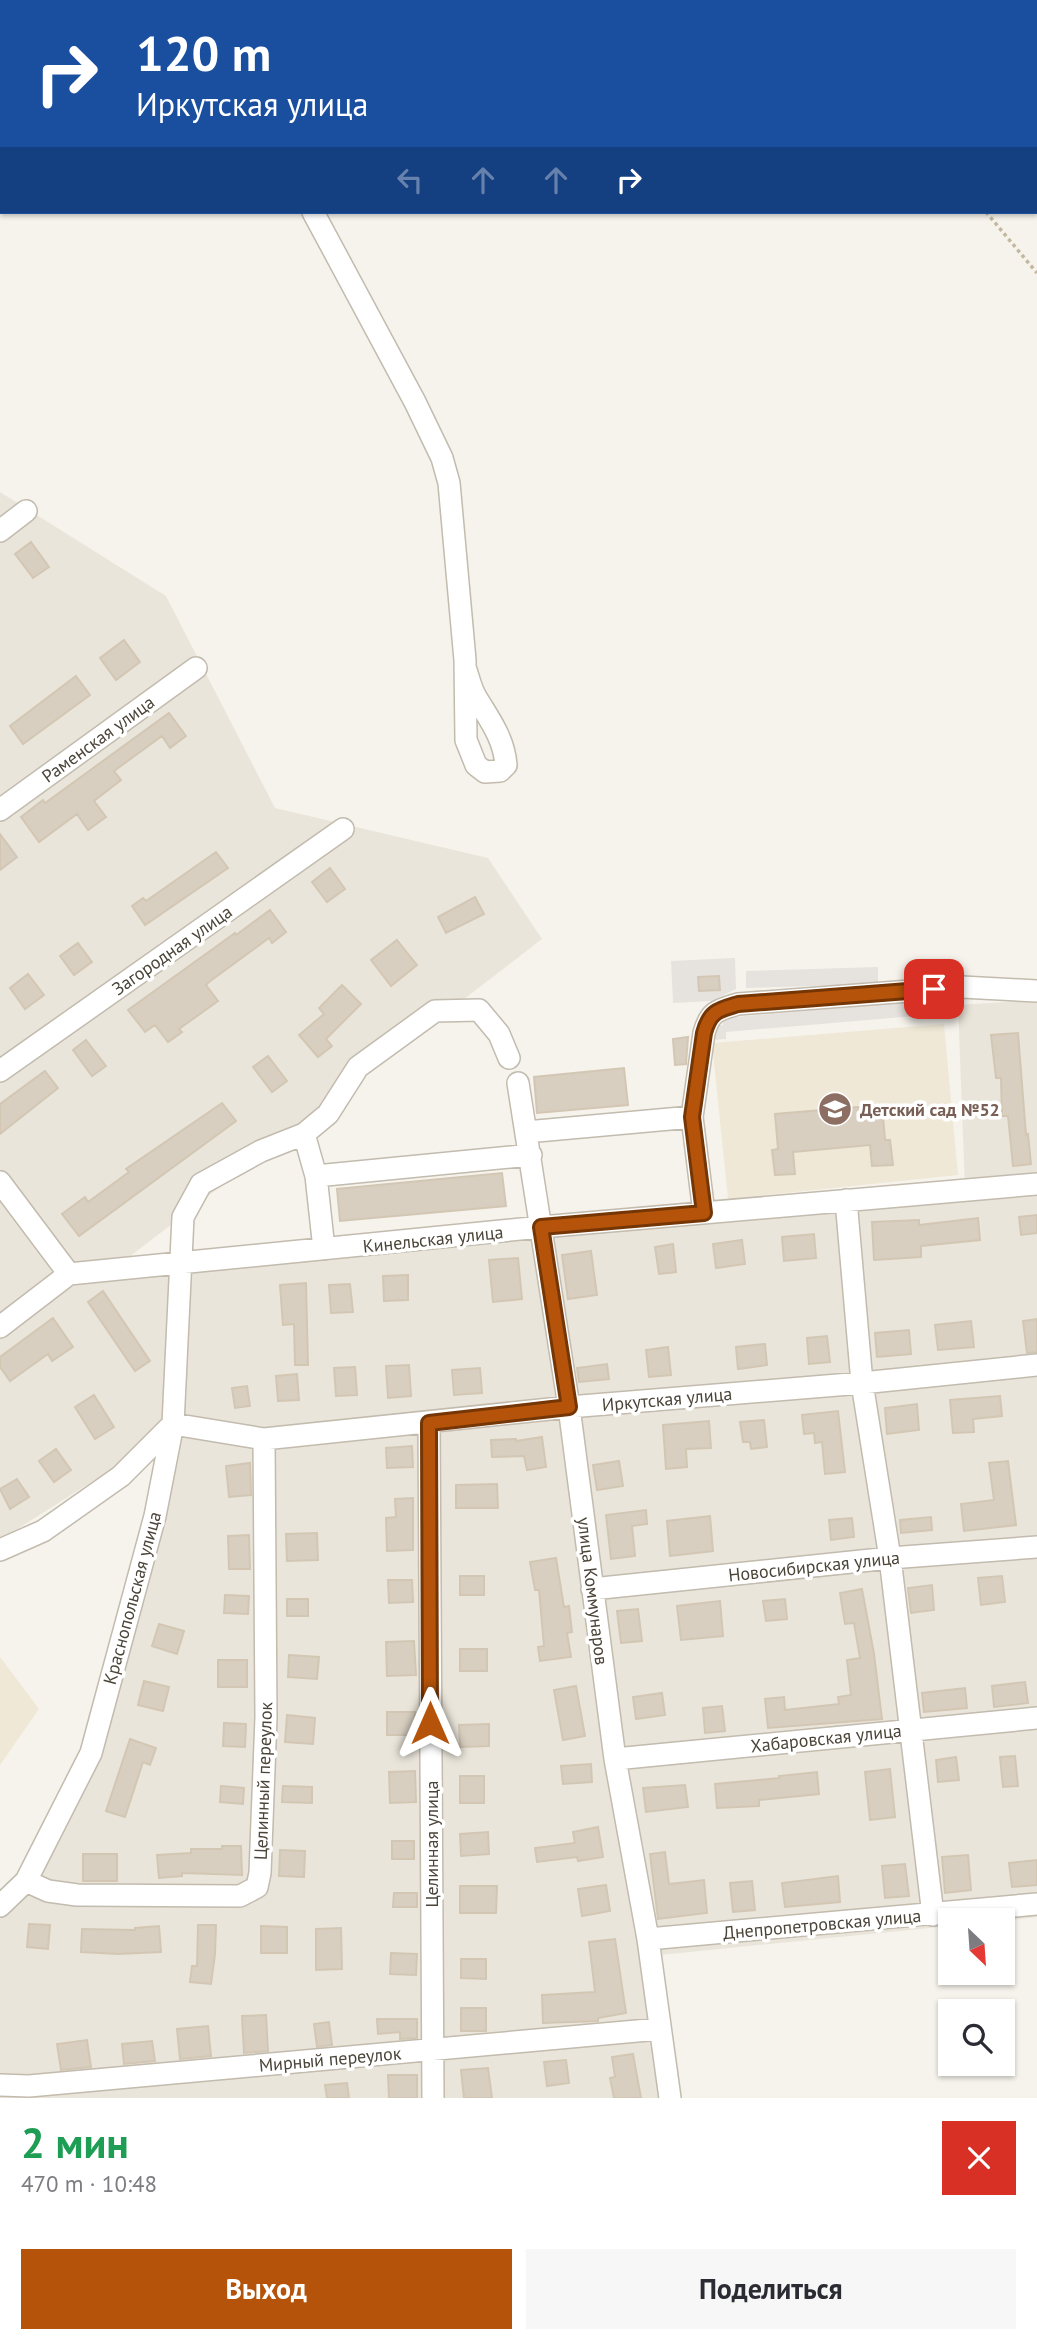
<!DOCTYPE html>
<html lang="ru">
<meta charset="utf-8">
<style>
body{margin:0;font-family:"PT Sans",sans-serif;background:#f7f7f7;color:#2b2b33;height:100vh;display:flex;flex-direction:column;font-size:26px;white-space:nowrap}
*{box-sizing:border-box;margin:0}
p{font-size:23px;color:#7c7c81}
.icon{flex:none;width:38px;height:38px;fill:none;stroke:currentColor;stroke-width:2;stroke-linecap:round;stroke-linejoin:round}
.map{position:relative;height:2098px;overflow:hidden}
.drawer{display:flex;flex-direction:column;background:#fff;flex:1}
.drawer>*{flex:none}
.top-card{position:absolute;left:0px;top:0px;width:1038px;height:214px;box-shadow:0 2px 5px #0004;background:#1a4fa0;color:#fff;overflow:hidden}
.needle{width:46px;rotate:155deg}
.buttons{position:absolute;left:938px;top:1908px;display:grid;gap:14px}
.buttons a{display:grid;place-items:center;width:77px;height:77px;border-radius:0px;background:#fff;box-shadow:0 2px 5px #0004;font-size:35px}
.pin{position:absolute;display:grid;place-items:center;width:60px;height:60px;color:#fff;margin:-30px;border-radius:14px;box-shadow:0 4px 10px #0006}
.me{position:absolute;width:77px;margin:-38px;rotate:0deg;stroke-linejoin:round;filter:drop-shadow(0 0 5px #0008)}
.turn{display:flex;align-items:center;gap:24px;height:147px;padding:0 21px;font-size:32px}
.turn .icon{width:91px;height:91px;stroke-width:2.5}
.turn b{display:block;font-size:49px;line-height:60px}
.lanes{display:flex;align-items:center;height:66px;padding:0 21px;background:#0003;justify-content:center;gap:35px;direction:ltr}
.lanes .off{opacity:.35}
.round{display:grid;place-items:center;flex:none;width:74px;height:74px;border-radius:0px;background:#f7f7f7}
.head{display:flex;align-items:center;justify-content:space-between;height:119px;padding:0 21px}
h1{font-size:42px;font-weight:700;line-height:52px;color:#1e9e55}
.action{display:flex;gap:14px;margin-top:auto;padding:14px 21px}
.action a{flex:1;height:80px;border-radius:0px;background:#b45309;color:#fff;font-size:28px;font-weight:700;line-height:80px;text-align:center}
.action a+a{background:#f7f7f7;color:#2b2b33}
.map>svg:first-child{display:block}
</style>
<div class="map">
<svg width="1037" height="2098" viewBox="0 0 1037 2098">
<rect width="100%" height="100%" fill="#f6f3ec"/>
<path fill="#eae5da" d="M0,492L166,596L275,808L488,858L542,939L120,1264L965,1189L958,1005L1037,1000V1917L1003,1921L950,1920V1926L650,1956L670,2098H0V1906L90,1763L170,1432L0,1540Z"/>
<path fill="#e6e2dd" d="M735,958L736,989L711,1001L673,1003L671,961Z
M878,967V984L746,988V971Z
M949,999L950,1013L726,1032V1039L710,1040L709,1026L723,1025V1018Z"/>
<path fill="#efe8d6" d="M944,1024L958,1175L728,1199L712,1043Z
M0,1657L39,1709L0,1765Z"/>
<path fill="#d8cfc1" stroke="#d3c7b4" stroke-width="2" d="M31,542L49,567L33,578L15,554Z
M124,640L140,662L116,680L100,658Z
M76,676L90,695L23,744L10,726Z
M169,713L186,736L170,748L162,736L114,771L121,780L94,801L106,817L88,830L77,814L39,842L21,817L43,800L45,803Z
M0,834L17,857L0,870Z
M216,852L228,868L145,925L132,906L143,898L146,901Z
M330,868L345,889L327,902L312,882Z
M475,897L484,914L446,933L438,917Z
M270,910L286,932L272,943L269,938L209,982L206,985L218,1001L179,1029L182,1032L168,1042L155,1025L145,1032L128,1010L235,933L236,935Z
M397,940L417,965L391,986L371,960Z
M78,943L92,962L74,975L60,956Z
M28,974L44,995L25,1009L10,988Z
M719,976L720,990L699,991L698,977Z
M342,985L361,1004L326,1039L332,1046L318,1057L299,1035L324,1014L319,1008Z
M1018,1033L1026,1135L1028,1134L1031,1164L1013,1166L1008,1116H1002L1001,1078H996L991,1035Z
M688,1037L686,1064L675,1065L673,1039Z
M86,1040L106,1066L92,1076L73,1050Z
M268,1056L287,1081L272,1092L253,1067Z
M624,1068L628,1105L537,1113L534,1077Z
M45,1071L58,1088L0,1134V1104Z
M222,1103L236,1121L79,1236L62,1214L85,1197L88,1202L129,1172L126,1169Z
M882,1105L885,1140H890L893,1165L872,1166L870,1145L793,1152L795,1174L775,1175L772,1150L778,1149L775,1114Z
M502,1173L506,1206L340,1221L337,1189Z
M1037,1215V1233L1021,1235L1019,1217Z
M978,1218L980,1240L921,1246V1257L874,1260L872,1222L919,1220V1225Z
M814,1234L816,1258L784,1261L782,1237Z
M742,1240L745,1264L716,1268L713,1244Z
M673,1244L676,1272L659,1274L655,1247Z
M591,1251L597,1295L568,1299L562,1255Z
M518,1258L522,1299L493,1302L489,1260Z
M408,1275V1300L384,1301L383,1276Z
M306,1283L308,1365H295L294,1324L283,1325L280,1285Z
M350,1284L353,1312L331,1313L329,1285Z
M103,1291L150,1361L135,1371L88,1302Z
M53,1318L73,1347L52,1361L48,1354L10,1381L0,1367V1357Z
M1037,1319V1352L1027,1353L1023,1321Z
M971,1321L974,1347L938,1350L935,1325Z
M909,1330L911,1354L877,1357L875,1333Z
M827,1336L830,1362L809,1364L807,1338Z
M765,1344L767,1365L738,1369L736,1347Z
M668,1347L671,1375L649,1377L646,1350Z
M607,1364L609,1379L579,1382L577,1368Z
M409,1365L411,1396L388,1398L386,1366Z
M355,1367L357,1395L336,1396L334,1368Z
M480,1368L482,1393L454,1395L452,1370Z
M297,1374L299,1400L278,1401L276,1376Z
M247,1386L250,1406L235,1408L232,1388Z
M94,1395L114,1427L95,1439L75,1407Z
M1000,1396L1002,1416L973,1419L974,1432L953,1433L950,1400Z
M917,1404L919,1430L887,1434L885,1408Z
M838,1411L845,1472L825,1474L822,1442L815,1443L814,1433L804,1434L802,1415Z
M764,1420L767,1447L751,1449L750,1442H743L740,1422Z
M709,1421L711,1448L686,1449L687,1467L666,1469L663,1425Z
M542,1437L546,1467L527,1470L524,1456L492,1457L491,1440L516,1439V1441Z
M412,1446L413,1467L387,1468L386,1448Z
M56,1449L71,1470L54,1482L39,1461Z
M619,1461L623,1486L597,1490L593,1465Z
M1008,1461L1016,1525L964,1531L961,1504L994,1500L989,1463Z
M250,1463L251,1495L229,1497L226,1466Z
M17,1479L29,1497L10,1509L0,1489Z
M497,1484L498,1508H456V1485Z
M413,1498V1550L387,1551L386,1518L396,1517L395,1499Z
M646,1510L647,1524L632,1526L635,1556L611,1559L606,1515Z
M710,1516L713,1551L670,1556L667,1521Z
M931,1517L932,1530L901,1533L900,1520Z
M852,1518L854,1537L831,1540L829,1520Z
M317,1533L318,1560L287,1561L286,1534Z
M249,1535L250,1569H229L228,1536Z
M556,1558L564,1607L569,1606L572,1632L567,1633L571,1657L540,1661L538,1647L544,1646L539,1590H535L530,1562Z
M460,1576H484V1595H460Z
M1002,1576L1005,1602L981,1605L978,1578Z
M388,1580H412L413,1602L389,1603Z
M932,1585L934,1610L911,1613L908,1588Z
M862,1589L874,1654L882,1719L768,1728L765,1699L784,1697L785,1710L839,1704L838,1697L851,1695L847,1660L860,1658L854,1623L845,1624L840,1593Z
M225,1595L249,1596L248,1614L224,1613Z
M287,1599H308V1616H287Z
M785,1599L787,1619L766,1621L763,1601Z
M720,1601L723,1636L681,1640L677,1606Z
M638,1609L642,1641L621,1643L617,1611Z
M159,1624L184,1631L177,1654L152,1646Z
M414,1641L416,1675L387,1676L386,1642Z
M460,1649H487V1671H460Z
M289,1655L319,1657L317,1679L288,1677Z
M218,1660H247V1687H218Z
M144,1681L169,1687L163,1711L138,1705Z
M1025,1682L1028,1703L994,1707L992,1686Z
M576,1686L585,1736L563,1740L554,1690Z
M965,1688L967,1708L924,1712L922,1693Z
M662,1693L665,1715L636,1719L633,1697Z
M722,1706L725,1731L705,1733L703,1708Z
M387,1712H415V1735H387Z
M287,1715L315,1718L313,1744L285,1742Z
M224,1723L246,1724L245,1747L223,1746Z
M489,1724V1746L460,1747L459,1725Z
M130,1739L156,1748L150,1765L143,1762L125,1817L106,1811Z
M1015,1756L1018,1786L1003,1787L1000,1757Z
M956,1757L959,1780L938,1782L936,1760Z
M591,1764L592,1782L563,1784L561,1766Z
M890,1769L895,1817L870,1820L865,1772Z
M415,1771L416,1802L390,1803L389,1772Z
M817,1772L819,1794L759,1800V1806L717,1808L715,1784L780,1778L779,1776Z
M460,1776H484V1803H460Z
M685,1785L688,1807L646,1812L643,1788Z
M221,1786L244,1788L243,1804L220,1802Z
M283,1786L312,1787V1803L282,1802Z
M598,1827L603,1857L578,1861L577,1857L537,1862L535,1848L575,1843L573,1832Z
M488,1832L489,1854L461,1856L460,1834Z
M392,1841H414V1859H392Z
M222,1846H241L242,1875L182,1873V1876L159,1878L157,1855L191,1853V1849H222Z
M280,1850L305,1851L304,1877L279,1876Z
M665,1852L669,1884L704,1880L707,1913L658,1919L650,1854Z
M83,1854H117V1881H83Z
M968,1855L971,1890L945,1893L942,1857Z
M1037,1860V1885L1012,1887L1009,1863Z
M905,1864L909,1896L885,1898L882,1866Z
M838,1876L840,1902L785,1907L782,1883Z
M752,1881L755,1910L733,1912L730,1883Z
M606,1885L610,1911L582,1916L578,1889Z
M460,1886H497L496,1913H460Z
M394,1893H417V1907H393Z
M29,1924L50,1925L48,1949L27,1947Z
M198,1925H216L215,1954L211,1984L190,1982L192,1966H197Z
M159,1926L161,1952L118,1954L81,1952L82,1929L135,1930V1928Z
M261,1926L287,1927V1953H261Z
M341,1928L342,1969L316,1970V1929Z
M615,1939L626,2013L598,2018V2021L543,2023L542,1995L595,1992L589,1942Z
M391,1953L417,1954L416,1975L390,1974Z
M461,1959H486V1979L461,1978Z
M461,2008H486V2031H461Z
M266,2015L268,2051L244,2053L242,2016Z
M377,2019H417V2038L400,2039V2032L378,2034Z
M329,2022L332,2045L317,2047L314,2024Z
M208,2026L211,2056L180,2059L177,2029Z
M87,2040L91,2067L61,2070L57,2044Z
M152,2041L155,2061L124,2064L122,2044Z
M633,2054L641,2098H614L610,2078L615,2077L612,2057Z
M566,2060L569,2083L547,2086L544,2062Z
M488,2068L492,2098H464L461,2070Z
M388,2075H417V2098H389Z
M347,2083L349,2098H327L325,2085Z"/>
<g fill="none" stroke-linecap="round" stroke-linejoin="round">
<g stroke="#c2bbae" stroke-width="24">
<path id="minor" d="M199,0L200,2
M313,212L415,402L442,458L449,483L465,660L466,740L476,765L485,772L500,771L506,765C504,738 489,719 476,697C471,689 469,679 466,670
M0,531L26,511
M0,810L196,668
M0,1071L343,829
M518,1083L569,1407L615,1759L648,1939L670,2098
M526,1132L692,1117
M316,1176L531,1155
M0,1182L69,1274
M846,1200L862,1383L890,1558L933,1915
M704,1213L692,1117L704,1033C710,1011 718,1010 738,1004L962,987L1037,991
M324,1249L316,1176L304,1134L328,1114L358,1067L435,1011L479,1010L499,1034L509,1058
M69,1274L541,1227L1037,1184
M0,1327L69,1274
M429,1423L433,2098
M0,1550L43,1531L121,1476L173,1424L264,1439L569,1407L862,1383L1037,1365
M592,1589L890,1558L1037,1547
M615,1759L1037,1718
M26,1881L48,1891L77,1895L240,1896L257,1887L260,1873L266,1717L264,1439
M0,1906L26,1881L91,1753L155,1516L173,1424L183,1217L201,1184L261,1151L304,1134
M648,1939L1037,1904
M0,2085L29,2086L659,2029"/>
</g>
<path stroke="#c4b79f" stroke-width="3.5" stroke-dasharray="3.5 3.5" stroke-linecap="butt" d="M812,0L814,2
M986,212L1037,273"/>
<use href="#minor" stroke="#fff" stroke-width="21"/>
</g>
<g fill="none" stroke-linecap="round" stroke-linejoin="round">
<g stroke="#753606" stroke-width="18">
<path id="route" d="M430,1723L429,1423L569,1407L541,1227L704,1213L692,1117L704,1033C710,1011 718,1010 738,1004L934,989"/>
</g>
<use href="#route" stroke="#b45309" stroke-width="12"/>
</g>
<defs>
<g id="school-disc" transform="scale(1.75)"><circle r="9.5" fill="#8d6e63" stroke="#fff"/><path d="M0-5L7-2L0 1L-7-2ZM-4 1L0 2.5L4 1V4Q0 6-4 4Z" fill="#fff"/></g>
</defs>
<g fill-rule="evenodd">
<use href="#school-disc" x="835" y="1109"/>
</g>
<g text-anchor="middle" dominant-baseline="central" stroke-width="7" stroke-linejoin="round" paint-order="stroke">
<g font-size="18" fill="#4b4439" stroke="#fff">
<text transform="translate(98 739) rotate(-36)">Раменская улица</text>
<text transform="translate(172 950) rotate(-35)">Загородная улица</text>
<text transform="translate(433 1239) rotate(-6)">Кинельская улица</text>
<text transform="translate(667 1399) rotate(-5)">Иркутская улица</text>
<text transform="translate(814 1566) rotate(-6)">Новосибирская улица</text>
<text transform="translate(593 1591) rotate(83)">улица Коммунаров</text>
<text transform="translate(132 1598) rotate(-75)">Краснопольская улица</text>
<text transform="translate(826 1738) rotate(-6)">Хабаровская улица</text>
<text transform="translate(263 1781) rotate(-88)">Целинный переулок</text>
<text transform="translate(431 1844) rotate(-90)">Целинная улица</text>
<text transform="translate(822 1924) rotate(-5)">Днепропетровская улица</text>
<text transform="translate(330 2059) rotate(-5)">Мирный переулок</text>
</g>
<g font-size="18" font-weight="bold" fill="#785e54" stroke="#fff" text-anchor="start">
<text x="860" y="1109">Детский сад №52</text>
</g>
</g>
</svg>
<div class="buttons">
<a><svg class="needle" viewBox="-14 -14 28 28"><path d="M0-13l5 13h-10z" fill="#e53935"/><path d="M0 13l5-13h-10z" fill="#7c7c81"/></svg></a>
<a><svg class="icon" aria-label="search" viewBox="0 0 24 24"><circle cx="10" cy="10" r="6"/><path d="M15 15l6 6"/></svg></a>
</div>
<div class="pin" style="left:934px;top:989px;background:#d93025"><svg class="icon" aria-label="arrive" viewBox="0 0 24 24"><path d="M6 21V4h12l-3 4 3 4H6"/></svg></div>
<svg class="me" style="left:430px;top:1723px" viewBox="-20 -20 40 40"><path d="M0-17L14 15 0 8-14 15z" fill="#b45309" stroke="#fff" stroke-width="4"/></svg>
<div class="top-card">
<div class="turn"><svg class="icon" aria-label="right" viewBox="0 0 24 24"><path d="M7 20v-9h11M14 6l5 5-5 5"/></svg><div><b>120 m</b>Иркутская улица</div></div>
<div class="lanes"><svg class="icon off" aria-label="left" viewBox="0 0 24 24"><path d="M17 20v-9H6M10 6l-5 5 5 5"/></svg><svg class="icon off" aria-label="ahead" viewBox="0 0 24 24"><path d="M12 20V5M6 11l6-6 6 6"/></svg><svg class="icon off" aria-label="ahead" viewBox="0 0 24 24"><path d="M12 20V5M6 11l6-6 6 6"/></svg><svg class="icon" aria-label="right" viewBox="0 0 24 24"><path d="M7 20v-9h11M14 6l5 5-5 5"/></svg></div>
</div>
</div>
<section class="drawer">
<div class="head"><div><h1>2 мин</h1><p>470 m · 10:48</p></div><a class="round" style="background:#d93025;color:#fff"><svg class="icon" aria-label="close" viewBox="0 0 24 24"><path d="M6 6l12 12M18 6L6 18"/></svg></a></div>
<div class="action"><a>Выход</a><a>Поделиться</a></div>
</section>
